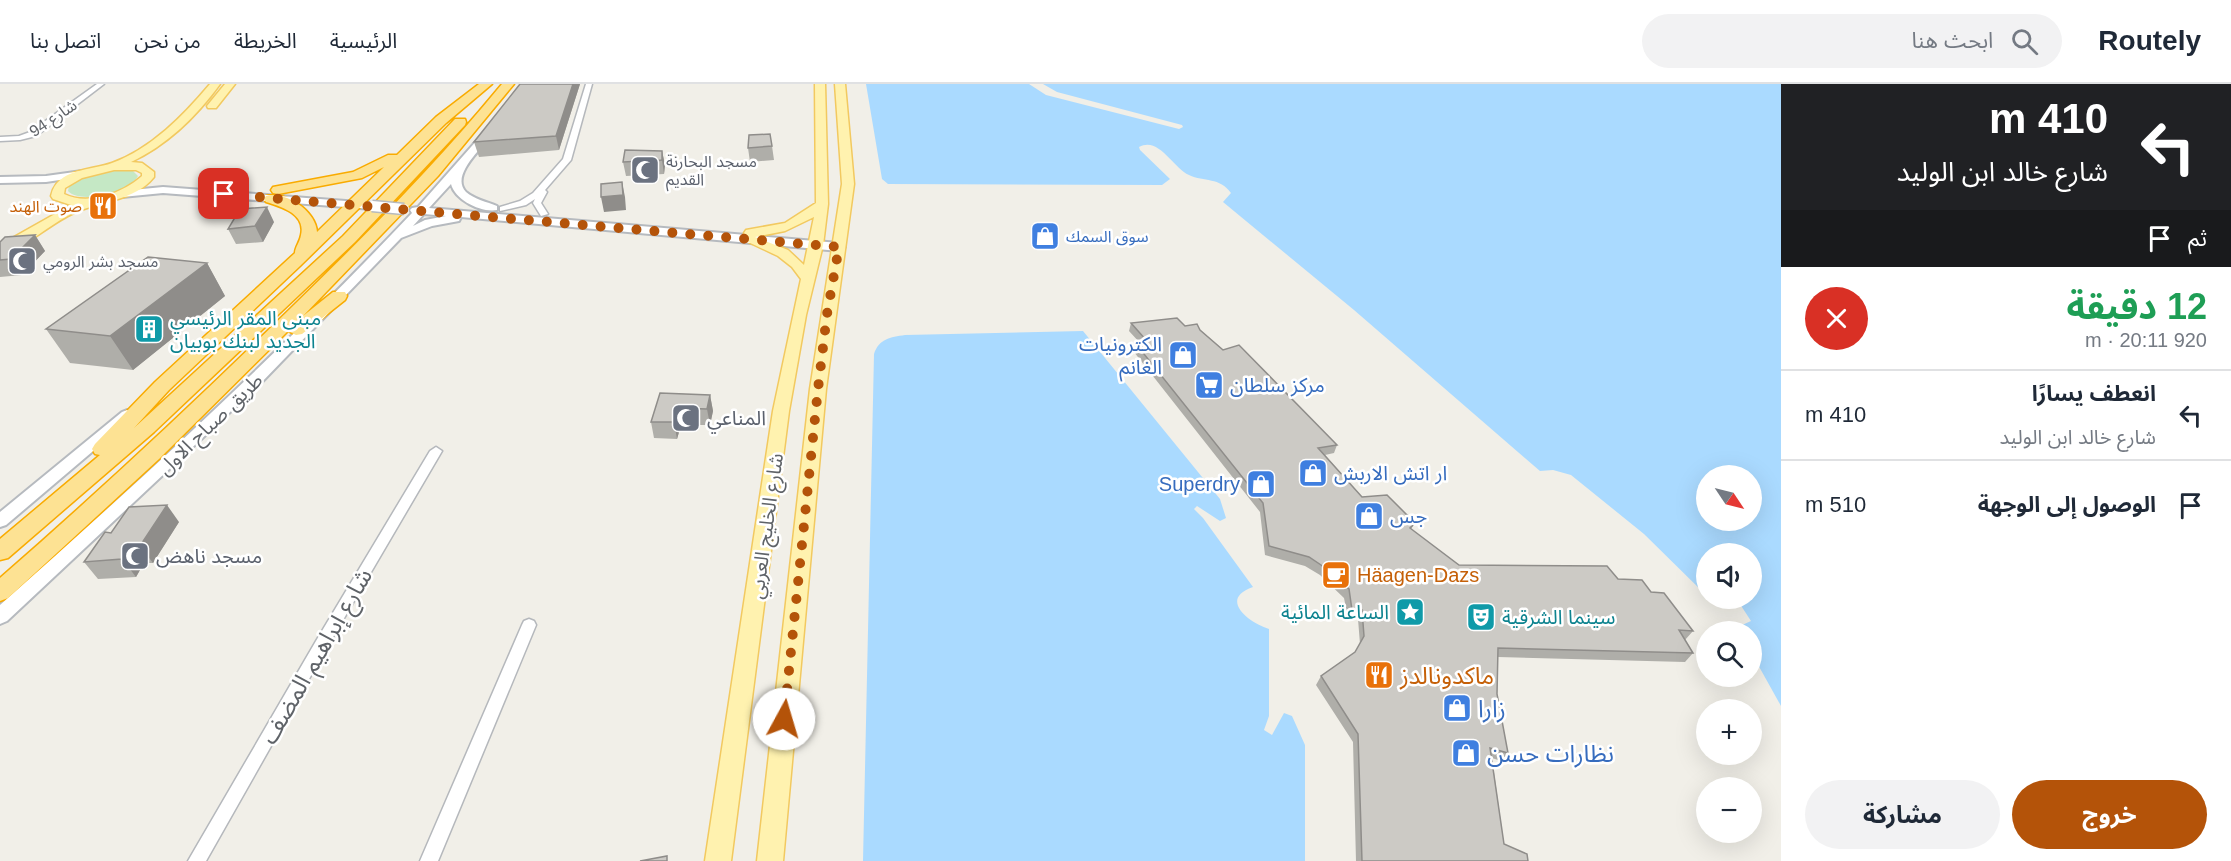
<!DOCTYPE html>
<html lang="ar">
<meta charset="utf-8">
<style>
body{margin:0;font-family:Arial,"Noto Sans Arabic",sans-serif;background:#f2f2f3;color:#1f2937;direction:rtl;height:100vh;display:flex;flex-direction:column;font-size:22px;white-space:nowrap}
*{box-sizing:border-box;margin:0}
p{font-size:20px;color:#747a83}
.icon{flex:none;width:33px;height:33px;fill:none;stroke:currentColor;stroke-width:2;stroke-linecap:round;stroke-linejoin:round}
.map{position:relative;flex:1;overflow:hidden;direction:ltr}
.sheet{display:flex;flex-direction:column;background:#fff;width:450px}
.sheet>*{flex:none}
.hud{background:#202124;color:#fff;overflow:hidden}
.needle{width:39px;rotate:125deg}
.fabs{position:absolute;left:1696px;top:381px;display:grid;gap:12px}
.fabs a{display:grid;place-items:center;width:66px;height:66px;border-radius:50%;background:#fff;box-shadow:0 6px 24px #0002;font-size:30px}
.pin{position:absolute;display:grid;place-items:center;width:51px;height:51px;color:#fff;margin:-26px;border-radius:12px;box-shadow:0 3px 9px #0006}
.me{position:absolute;width:66px;margin:-33px;rotate:6deg;stroke-linejoin:round;filter:drop-shadow(0 0 4px #0008)}
.turn{display:flex;align-items:center;gap:21px;height:126px;padding:0 24px;font-size:27px}
.turn .icon{width:78px;height:78px;stroke-width:2.5}
.turn b{display:block;font-size:42px;line-height:51px}
.then{display:flex;align-items:center;height:57px;padding:0 24px;background:#0003;gap:12px;font-size:22px}
.round{display:grid;place-items:center;flex:none;width:63px;height:63px;border-radius:32px;background:#f2f2f3}
.overview{display:flex;align-items:center;justify-content:space-between;height:102px;padding:0 24px}
h1{font-size:36px;font-weight:700;line-height:45px;color:#1e9e55}
.cta{display:flex;gap:12px;margin-top:auto;padding:12px 24px}
.cta a{flex:1;height:69px;border-radius:36px;background:#b45309;color:#fff;font-size:24px;font-weight:700;line-height:69px;text-align:center}
.cta a+a{background:#f2f2f3;color:#1f2937}
ul{padding:0;list-style:none}
li{display:flex;align-items:center;gap:18px;height:90px;padding:0 24px;border-top:2px solid #e0e1e3}
li div{flex:1}
li b{display:block;font-size:22px}
li em{font-style:normal}
header{display:flex;align-items:center;gap:36px;box-sizing:border-box;height:84px;padding:0 30px;background:#fff;border-bottom:2px solid #e0e1e3}
header strong{font-size:28px}
nav{display:flex;gap:33px;margin-inline-start:auto;font-size:21px}
.search{width:420px;height:54px;background:#f2f2f3;display:flex;align-items:center;gap:15px;box-sizing:border-box;padding:0 21px;border-radius:33px;color:#747a83;font-size:22px}
main{display:flex;flex:1;min-height:0}
.map>svg:first-child{display:block}
</style>
<header>
<strong>Routely</strong>
<div class="search"><svg class="icon" aria-label="search" viewBox="0 0 24 24"><circle cx="10" cy="10" r="6"/><path d="M15 15l6 6"/></svg>ابحث هنا</div>
<nav><a>الرئيسية</a><a>الخريطة</a><a>من نحن</a><a>اتصل بنا</a></nav>
</header>
<main>
<section class="sheet">
<div class="hud">
<div class="turn"><svg class="icon" aria-label="left" viewBox="0 0 24 24"><path d="M17 20v-9H6M10 6l-5 5 5 5"/></svg><div><b>410 m</b>شارع خالد ابن الوليد</div></div>
<div class="then">ثم<svg class="icon" aria-label="arrive" viewBox="0 0 24 24"><path d="M6 21V4h12l-3 4 3 4H6"/></svg></div>
</div>
<div class="overview"><div><h1>12 دقيقة</h1><p>920 m · 20:11</p></div><a class="round" style="background:#d93025;color:#fff"><svg class="icon" aria-label="close" viewBox="0 0 24 24"><path d="M6 6l12 12M18 6L6 18"/></svg></a></div>
<ul>
<li><svg class="icon" aria-label="left" viewBox="0 0 24 24"><path d="M17 20v-9H6M10 6l-5 5 5 5"/></svg><div><b>انعطف يسارًا</b><p>شارع خالد ابن الوليد</p></div><em>410 m</em></li>
<li><svg class="icon" aria-label="arrive" viewBox="0 0 24 24"><path d="M6 21V4h12l-3 4 3 4H6"/></svg><div><b>الوصول إلى الوجهة</b></div><em>510 m</em></li>
</ul>
<div class="cta"><a>خروج</a><a>مشاركة</a></div>
</section>
<div class="map">
<svg width="1781" height="777" viewBox="0 0 1781 777">
<rect width="100%" height="100%" fill="#f1efe8"/>
<path fill="#c5e8c5" d="M114,85L132,86L138,92C130,108 81,121 68,107L69,102L83,93Z"/>
<path fill="#aadaff" fill-rule="evenodd" d="M866,0H1029L1046,11L1179,45L1183,43L1182,41L1057,8L1043,0H1781V622L1752,570V548L1741,547L1740,542L1751,537L1738,517L1721,515L1752,514V470H1707V512L1644,450L1571,391L1553,386L1540,387L1354,226L1223,118L1231,109C1220,93 1204,98 1189,91C1173,84 1159,52 1139,63L1140,66L1170,95L1162,101L888,100L882,95ZM1707,392H1752V436H1707Z
M1083,247L1220,415L1226,434L1220,437L1197,422L1194,425L1203,434L1253,503C1218,515 1249,539 1269,545V632L1264,646L1272,651L1284,629L1292,632L1305,661V777H863L874,270C879,255 890,253 905,251Z"/>
<g fill="none" stroke-linecap="round" stroke-linejoin="round">
<g stroke="#b5b8bc" stroke-width="3">
<path id="minor" d="M97,0H104L36,52L20,56L0,57V53L19,52L30,48Z
M586,0H592L571,76L545,106L547,108L541,119L548,130L541,132L533,119L535,115L526,121L500,127V123L520,117L533,109L563,75Z
M436,363L442,367L326,565L206,777H188L316,557L430,367Z
M529,535L534,537L536,541L438,777H420L522,541L524,537Z"/>
</g>
<g stroke="#b6babf" stroke-width="4">
<path id="secondary" d="M490,45L495,48C485,61 449,91 466,108C474,115 487,118 497,122V126C481,129 455,116 451,100L429,124L839,159L845,163L839,167L461,133L459,137L432,142L401,154L259,301L7,537L0,540V521C142,395 282,267 412,129L410,126L412,124L418,123L486,46ZM424,130L446,132L425,136L413,142Z
M82,87L86,88V92L46,98L0,99V93L46,92Z
M163,103L372,119L378,122L372,125L163,109L122,113L116,110L122,107Z
M127,326L135,331L132,334L6,441L0,443V428L122,328Z"/>
</g>
<g stroke="#f2c960" stroke-width="3">
<path id="primary" d="M210,0H220C197,32 167,61 131,78L142,79L154,88V93C135,117 100,117 74,129C50,139 25,165 0,171V161L71,121L53,115L51,112C57,84 90,87 112,79C151,65 184,31 210,0ZM114,86H136L142,89V92C123,109 88,122 64,110L65,104L82,94Z
M225,0H235L216,24H208L207,22Z
M815,0H825L828,120L823,161L806,231L789,327L731,777H705L773,327L801,195L792,183L778,172L742,155L746,152L744,149L746,146L785,139L816,119ZM814,133L804,181L788,166L755,153L785,147Z
M835,0H845L854,100L826,305L783,777H757L810,305L842,100Z"/>
</g>
<g stroke="#f9ab00" stroke-width="3">
<path id="motorway" d="M479,0H492L446,39L300,182L169,306L134,344L343,152L455,35H465L466,38L465,41L355,158L154,348L8,474L0,476V455L100,371L95,370L92,365L95,360L155,298L295,169C295,163 300,158 301,151C306,130 282,123 266,118L264,115L266,112C286,107 316,127 317,148L384,83L362,94L278,110L273,109L271,106L273,103L353,88L388,71H397L436,33Z
M502,0H514L438,92L303,232L333,208H345L347,212L345,216L302,250L296,251L288,247L159,375L8,514L0,517V494C101,406 198,315 293,222C366,151 437,79 502,0Z"/>
</g>
<use href="#minor" fill="#fff" fill-rule="evenodd"/>
<use href="#secondary" fill="#fff" fill-rule="evenodd"/>
<use href="#primary" fill="#fff2af" fill-rule="evenodd"/>
<use href="#motorway" fill="#fde293" fill-rule="evenodd"/>
<g stroke="#b6babf" stroke-width="13" stroke-linecap="butt">
<path id="secondary-bridge" d="M372,122L404,125"/>
</g>
<use href="#secondary-bridge" stroke="#fff" stroke-width="10"/>
</g>
<path fill="#afaea9" d="M520,0H580L559,66L479,73L474,58Z
M772,62L774,76L750,78L748,64Z
M662,67L665,81L664,90L626,92L623,78Z
M274,138L263,158L236,160L228,145Z
M35,151L45,167L22,191L0,193V158Z
M207,179L225,212L133,286L70,279L46,245Z
M1131,239L1185,242L1200,246L1337,361L1334,369L1325,371L1362,413L1415,439L1411,445L1459,481L1618,495L1651,508L1693,547L1685,556L1693,569L1685,578L1498,573L1497,610L1508,669L1501,677L1492,674L1504,760L1528,777H1356L1353,658L1316,601L1321,592L1355,568L1360,560L1358,535L1348,534L1344,514L1320,491L1305,482L1265,471L1260,428L1134,268L1136,260L1140,259L1129,247Z
M660,309L710,311L713,327L710,341H681L677,355L654,354L651,338Z
M179,438L153,479H144L136,493L98,495L84,478L111,449Z"/>
<path fill="#8f8d8a" d="M573,0H580L559,66L556,52Z
M662,67L665,81L664,90L662,76Z
M622,98L625,113L626,126L604,128L601,113Z
M267,123L274,138L263,158L255,142Z
M35,151L45,167L22,191L11,175Z
M207,179L225,212L133,286L110,252Z
M710,311L713,327L710,341L707,325Z
M678,324L681,341L677,355L674,338Z
M167,421L179,438L153,479L140,462Z
M131,462L144,479L136,493L122,475Z"/>
<path fill="#cccac5" stroke="#8f8d8a" stroke-width="1.5" d="M520,0H573L556,52L474,58Z
M770,50L772,62L748,64L749,51Z
M625,66L662,67V76L623,78Z
M622,98L623,111L601,113V100Z
M267,123L255,142L228,145L240,125Z
M35,151L11,175L0,176V158L5,153Z
M148,173L207,179L110,252L46,245Z
M1177,234L1185,242L1197,240L1200,246L1223,266L1239,261L1337,361L1318,364L1362,413L1387,411L1415,439L1410,444L1459,481L1607,482L1618,495L1642,496L1651,508L1664,509L1693,547L1679,546L1693,569L1498,564L1497,610L1508,669L1490,664L1504,760L1527,770L1528,777H1362L1358,650L1321,592L1355,568L1364,552L1362,526H1352L1349,505L1324,483L1309,473L1269,462L1263,419L1136,260L1147,257L1131,239Z
M660,309L710,311L707,325L678,324L674,338H651Z
M167,421L140,462H131L122,475L84,478L105,448L111,449L129,423Z
M667,772V777H640Z"/>
<g fill="none" stroke-linecap="round" stroke-linejoin="round">
<path stroke="#b45309" stroke-width="10" stroke-dasharray="0 18" d="M224,110L839,163L827,230L818,305L784,635"/>
</g>
<defs>
<g id="mosque-square" transform="scale(1.5)"><rect x="-9" y="-9" width="18" height="18" rx="4" fill="#6b7280" stroke="#fff"/><path d="M3.5-4.9A6 6 0 1 0 3.5 4.9A5 5 0 1 1 3.5-4.9Z" fill="#fff"/></g>
<g id="restaurant-square" transform="scale(1.5)"><rect x="-9" y="-9" width="18" height="18" rx="4" fill="#e8710a" stroke="#fff"/><path d="M-5-6h1v4h1v-4h1v4h1v-4h1v5L-1.5 .5V6h-2V.5L-5-1ZM5-6V6H3V1.5H1.5Q1.5-4 5-6Z" fill="#fff"/></g>
<g id="shop-square" transform="scale(1.5)"><rect x="-9" y="-9" width="18" height="18" rx="4" fill="#3f7fe0" stroke="#fff"/><path d="M-5-2.5h2.3a2.7 3.5 0 0 1 5.4 0H5L5.5 6h-11ZM-1.5-2.5h3a1.5 2.3 0 0 0-3 0Z" fill="#fff"/></g>
<g id="building-square" transform="scale(1.5)"><rect x="-9" y="-9" width="18" height="18" rx="4" fill="#0f9aa8" stroke="#fff"/><path d="M-4-6H4V6H1V3H-1V6H-4ZM-2.5-4.3h1.7v1.8h-1.7ZM.8-4.3h1.7v1.8H.8ZM-2.5-1h1.7V.8h-1.7ZM.8-1h1.7V.8H.8Z" fill="#fff"/></g>
<g id="supermarket-square" transform="scale(1.5)"><rect x="-9" y="-9" width="18" height="18" rx="4" fill="#3f7fe0" stroke="#fff"/><path d="M-6-5.5h2.5l.6 2H6L4.5 2H-2.5L-4.4-4H-6ZM-1.5 3.2a1.3 1.3 0 1 0 .1 0ZM3 3.2a1.3 1.3 0 1 0 .1 0Z" fill="#fff"/></g>
<g id="cafe-square" transform="scale(1.5)"><rect x="-9" y="-9" width="18" height="18" rx="4" fill="#e8710a" stroke="#fff"/><path d="M-5.5-4.5H6V0H3Q3 3.5 0 3.5H-2.5Q-5.5 3.5-5.5 0ZM3-3.2v2h1.7v-2ZM-6 4.5H4V6H-6Z" fill="#fff"/></g>
<g id="sight-square" transform="scale(1.5)"><rect x="-9" y="-9" width="18" height="18" rx="4" fill="#0f9aa8" stroke="#fff"/><path d="M0-6L1.8-2.2L6-1.7L2.9 1.2L3.7 5.4L0 3.3L-3.7 5.4L-2.9 1.2L-6-1.7L-1.8-2.2Z" fill="#fff"/></g>
<g id="theatre-square" transform="scale(1.5)"><rect x="-9" y="-9" width="18" height="18" rx="4" fill="#0f9aa8" stroke="#fff"/><path d="M-5-5.5Q0-4 5-5.5V0Q5 5 0 6Q-5 5-5 0ZM-3.3-2.5H-1v1.5H-3.3ZM1-2.5H3.3v1.5H1ZM-2.8 1Q0 5.5 2.8 1Z" fill="#fff"/></g>
</defs>
<g fill-rule="evenodd">
<use href="#mosque-square" x="645" y="86"/>
<use href="#restaurant-square" x="103" y="122"/>
<use href="#shop-square" x="1045" y="152"/>
<use href="#mosque-square" x="22" y="177"/>
<use href="#building-square" x="149" y="245"/>
<use href="#shop-square" x="1183" y="271"/>
<use href="#supermarket-square" x="1209" y="301"/>
<use href="#mosque-square" x="686" y="334"/>
<use href="#shop-square" x="1313" y="389"/>
<use href="#shop-square" x="1261" y="400"/>
<use href="#shop-square" x="1369" y="432"/>
<use href="#mosque-square" x="135" y="472"/>
<use href="#cafe-square" x="1336" y="491"/>
<use href="#sight-square" x="1410" y="528"/>
<use href="#theatre-square" x="1481" y="533"/>
<use href="#restaurant-square" x="1379" y="591"/>
<use href="#shop-square" x="1457" y="624"/>
<use href="#shop-square" x="1466" y="669"/>
</g>
<g text-anchor="middle" dominant-baseline="central" stroke-width="5" stroke-linejoin="round" paint-order="stroke">
<g font-size="16" fill="#5f6368" stroke="#fff">
<text transform="translate(53 34) rotate(-34)">شارع 94</text>
</g>
<g font-size="16" fill="#5b616d" stroke="#fff" text-anchor="start">
<text x="666" y="77">مسجد البحارنة<tspan x="666" dy="18">القديم</tspan></text>
<text x="43" y="177">مسجد بشر الرومي</text>
</g>
<g font-size="16" fill="#c56008" stroke="#fff" text-anchor="end">
<text x="82" y="122">صوت الهند</text>
</g>
<g font-size="16" fill="#366cbe" stroke="#fff" text-anchor="start">
<text x="1066" y="152">سوق السمك</text>
</g>
<g font-size="20" fill="#0d838f" stroke="#fff" text-anchor="start">
<text x="170" y="234">مبنى المقر الرئيسي<tspan x="170" dy="23">الجديد لبنك بوبيان</tspan></text>
<text x="1389" y="528" text-anchor="end">الساعة المائية</text>
<text x="1502" y="533">سينما الشرقية</text>
</g>
<g font-size="20" fill="#366cbe" stroke="#fff" text-anchor="start">
<text x="1162" y="260" text-anchor="end">الكترونيات<tspan x="1162" dy="23">الغانم</tspan></text>
<text x="1230" y="301">مركز سلطان</text>
<text x="1334" y="389">ار اتش الاربش</text>
<text x="1240" y="400" text-anchor="end">Superdry</text>
<text x="1390" y="432">جس</text>
</g>
<g font-size="20" fill="#5b616d" stroke="#fff" text-anchor="start">
<text x="707" y="334">المناعي</text>
<text x="156" y="472">مسجد ناهض</text>
</g>
<g font-size="20" fill="#5f6368" stroke="#fff">
<text transform="translate(210 340) rotate(-44)">طريق صباح الاول</text>
<text transform="translate(766 442) rotate(-82)">شارع الخليج العربي</text>
</g>
<g font-size="20" fill="#c56008" stroke="#fff" text-anchor="start">
<text x="1357" y="491">Häagen-Dazs</text>
</g>
<g font-size="24" fill="#5f6368" stroke="#fff">
<text transform="translate(316 572) rotate(-60)">شارع إبراهيم المضف</text>
</g>
<g font-size="24" fill="#c56008" stroke="#fff" text-anchor="start">
<text x="1400" y="591">ماكدونالدز</text>
</g>
<g font-size="24" fill="#366cbe" stroke="#fff" text-anchor="start">
<text x="1478" y="624">زارا</text>
<text x="1487" y="669">نظارات حسن</text>
</g>
</g>
</svg>
<div class="fabs">
<a><svg class="needle" viewBox="-14 -14 28 28"><path d="M0-13l5 13h-10z" fill="#e53935"/><path d="M0 13l5-13h-10z" fill="#747a83"/></svg></a>
<a><svg class="icon" aria-label="sound" viewBox="0 0 24 24"><path d="M4 9h4l5-4v14l-5-4H4zM17 9q2 3 0 6"/></svg></a>
<a><svg class="icon" aria-label="search" viewBox="0 0 24 24"><circle cx="10" cy="10" r="6"/><path d="M15 15l6 6"/></svg></a>
<a>+</a>
<a>−</a>
</div>
<div class="pin" style="left:224px;top:110px;background:#d93025"><svg class="icon" aria-label="arrive" viewBox="0 0 24 24"><path d="M6 21V4h12l-3 4 3 4H6"/></svg></div>
<svg class="me" style="left:784px;top:635px" viewBox="-20 -20 40 40"><circle r="19" fill="#fff"/><path d="M0-13L10 11 0 6-10 11z" fill="#b45309"/></svg>
</div>
</main>
